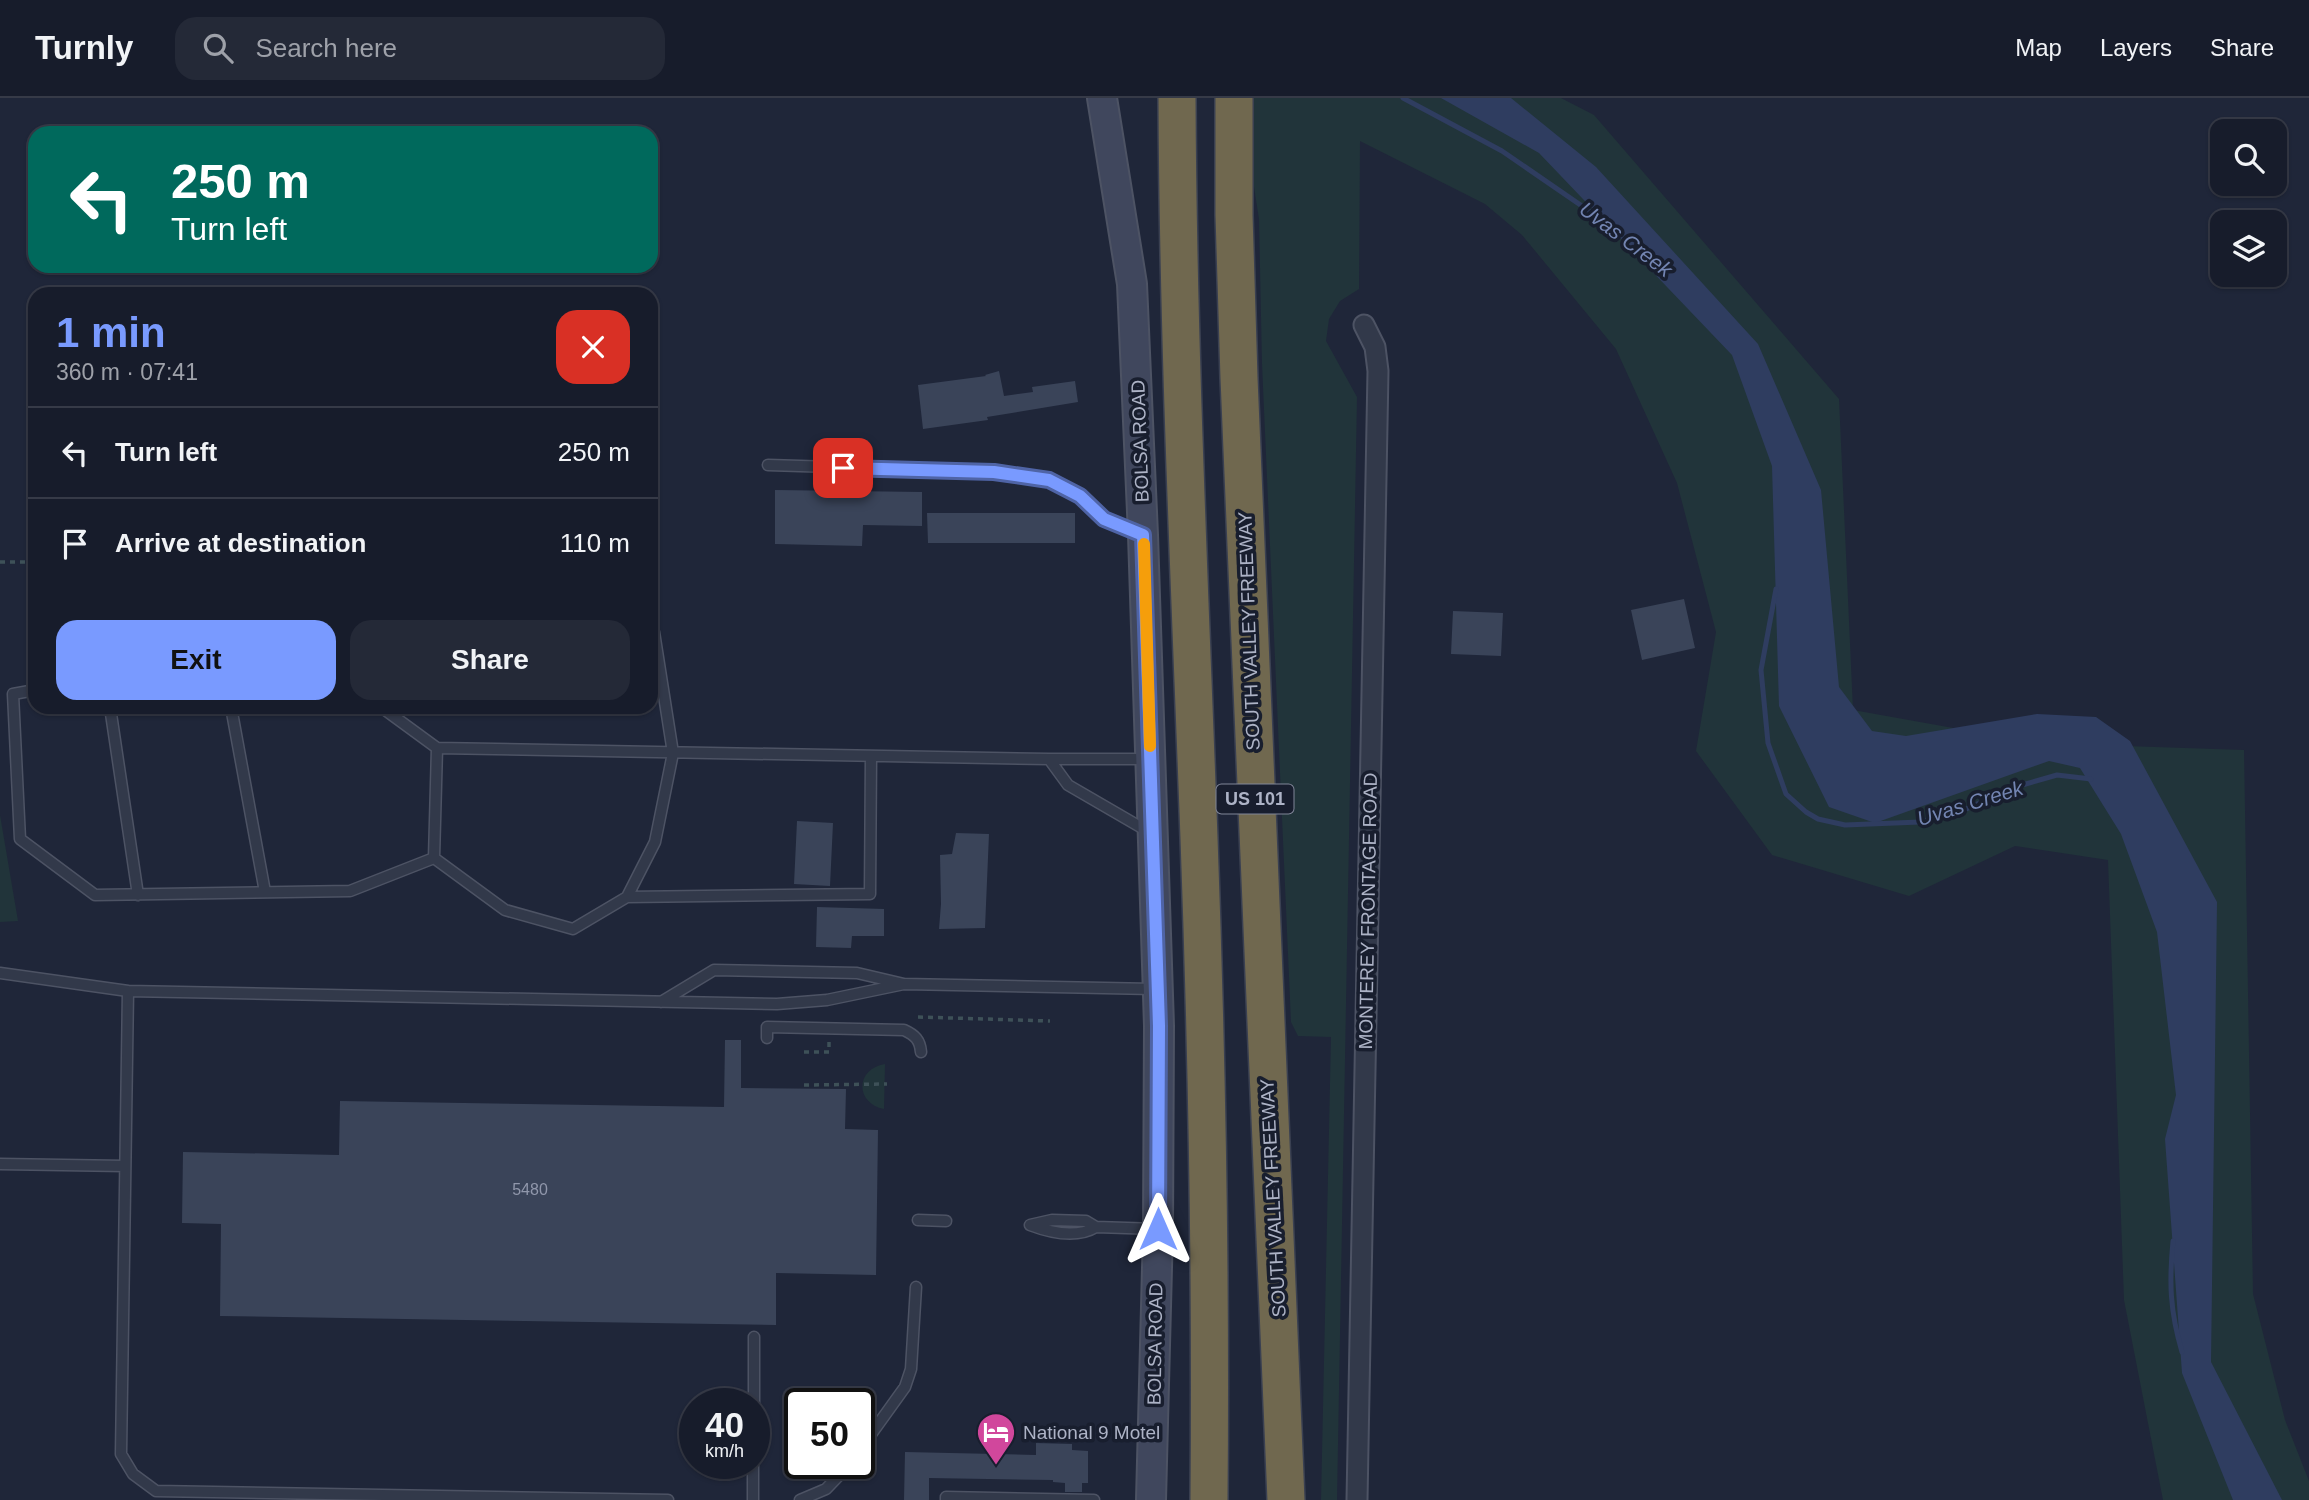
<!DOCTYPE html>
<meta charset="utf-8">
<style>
body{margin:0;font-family:Arial,sans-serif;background:#242937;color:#f1f3f6;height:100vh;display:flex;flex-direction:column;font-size:26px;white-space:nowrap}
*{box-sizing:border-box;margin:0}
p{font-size:23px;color:#9ea1a9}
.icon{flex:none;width:38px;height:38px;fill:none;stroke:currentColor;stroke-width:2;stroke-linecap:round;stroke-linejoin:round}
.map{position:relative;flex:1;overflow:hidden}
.side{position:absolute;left:28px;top:189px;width:630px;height:427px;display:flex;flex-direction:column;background:#171c2b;border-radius:21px;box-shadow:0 2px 5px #0004,0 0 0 2px #363a47}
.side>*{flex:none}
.hud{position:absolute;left:28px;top:28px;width:630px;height:147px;border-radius:21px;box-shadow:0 2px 5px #0004,0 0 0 2px #363a47;background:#00695c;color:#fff;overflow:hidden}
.fabs{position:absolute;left:2210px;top:21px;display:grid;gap:14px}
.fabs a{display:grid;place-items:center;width:77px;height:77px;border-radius:14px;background:#171c2b;box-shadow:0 2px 5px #0004,0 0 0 2px #363a47;font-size:35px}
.speed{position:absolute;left:679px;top:1290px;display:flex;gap:14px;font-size:35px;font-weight:700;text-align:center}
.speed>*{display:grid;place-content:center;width:91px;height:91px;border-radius:50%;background:#171c2b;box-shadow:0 2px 5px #0004,0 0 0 2px #363a47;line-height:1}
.speed small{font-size:18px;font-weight:400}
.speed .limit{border:4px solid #111;border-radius:10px;background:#fff;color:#111}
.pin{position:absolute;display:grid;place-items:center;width:60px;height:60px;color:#fff;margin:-30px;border-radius:14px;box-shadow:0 4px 10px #0006}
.me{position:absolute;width:77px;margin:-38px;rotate:0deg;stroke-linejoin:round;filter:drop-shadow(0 0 5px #0008)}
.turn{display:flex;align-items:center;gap:24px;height:147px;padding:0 28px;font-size:32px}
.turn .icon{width:91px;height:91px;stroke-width:2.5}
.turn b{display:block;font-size:49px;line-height:60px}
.round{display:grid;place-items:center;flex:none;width:74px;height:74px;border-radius:21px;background:#242937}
.summary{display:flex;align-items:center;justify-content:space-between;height:119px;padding:0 28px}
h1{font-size:42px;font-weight:700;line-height:52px;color:#799aff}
.primary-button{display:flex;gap:14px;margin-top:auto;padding:14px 28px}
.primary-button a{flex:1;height:80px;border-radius:21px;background:#799aff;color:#111;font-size:28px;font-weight:700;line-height:80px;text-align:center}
.primary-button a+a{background:#242937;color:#f1f3f6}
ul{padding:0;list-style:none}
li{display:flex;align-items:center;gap:21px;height:91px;padding:0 28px;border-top:2px solid #363a47}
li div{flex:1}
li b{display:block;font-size:26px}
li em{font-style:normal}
header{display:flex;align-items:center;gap:42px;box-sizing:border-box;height:98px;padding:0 35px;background:#171c2b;border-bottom:2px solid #363a47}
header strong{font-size:33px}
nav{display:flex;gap:38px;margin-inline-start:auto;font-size:24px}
.search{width:490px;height:63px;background:#242937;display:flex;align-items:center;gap:18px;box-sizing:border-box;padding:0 24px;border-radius:21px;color:#9ea1a9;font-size:26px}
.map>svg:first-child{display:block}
</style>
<header>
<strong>Turnly</strong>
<div class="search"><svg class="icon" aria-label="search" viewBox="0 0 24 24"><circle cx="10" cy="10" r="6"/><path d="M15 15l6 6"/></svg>Search here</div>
<nav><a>Map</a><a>Layers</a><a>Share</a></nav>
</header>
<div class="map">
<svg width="2309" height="1402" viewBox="0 0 2309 1402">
<rect width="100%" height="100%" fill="#1f2639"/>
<path fill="#21343a" d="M1247,0H1561L1594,17L1839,301L1853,612L2037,645L2244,652L2253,1196L2285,1322L2309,1383V1402H2163L2124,1202L2108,762L2015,748L1909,798L1772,757L1696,653L1716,534L1677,385L1616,251L1522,137L1485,106L1360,43L1359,191L1340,203L1329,221L1326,243L1357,299L1337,1402H1321L1331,939L1298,938L1291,924L1262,266L1259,121L1249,57Z
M0,717L18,823L0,824Z
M885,966L884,1011C855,1005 855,971 885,966Z"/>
<path fill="#2f3d60" d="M1441,0H1511L1596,69L1758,246L1821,392L1839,589L1872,633L1906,638L2037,616L2096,619L2130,643L2217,804L2211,1264L2282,1402H2233L2182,1275L2165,1041L2176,997L2157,834L2121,736L2080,670L2049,663L1875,725L1829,709L1779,608L1772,368L1732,257L1539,55Z"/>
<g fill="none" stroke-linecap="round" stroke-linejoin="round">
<path stroke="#2f3d60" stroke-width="5" d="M1403,0L1502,53L1611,128
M1776,491L1761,572L1768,645L1786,696L1806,714L1818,721L1845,727L1920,724L1964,712L2012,690L2057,677L2091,681
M2173,1143C2169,1185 2170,1213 2182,1254"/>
</g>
<path fill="#3a4459" d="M999,273L1004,298L1033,294L1032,289L1075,283L1078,304L987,319L988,322L923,331L918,287L986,278L985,277Z
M775,392L922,394V428L863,427L862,448L775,446Z
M927,415H1075V445H928Z
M1684,501L1695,550L1642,562L1631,512Z
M1453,513L1503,515L1501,558L1451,556Z
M797,723L833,725L830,788L794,786Z
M956,735L989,736L985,830L939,831L941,806L940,757L952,756Z
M817,809L884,811V838H852L851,850L816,849Z
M725,942H741V990L846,991L845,1031L878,1032L876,1177L776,1175V1227L220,1218L221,1126L182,1125L183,1054L339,1057L340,1003L724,1009Z
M1036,1345L1072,1346V1352L1088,1353V1385H1082V1394H1065V1385L1053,1384V1382L929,1380V1402H904L905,1354L1036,1357Z"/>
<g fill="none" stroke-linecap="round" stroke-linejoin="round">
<g stroke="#4d5364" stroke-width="13">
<path id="lane" d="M768,367L994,374L1049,382L1080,398L1104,421L1140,435
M35,592L13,596L20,741L95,797L350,793L434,760L437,650
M110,609L138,797
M231,609L265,794
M381,609L437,650L1049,661H1150
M1049,661L1068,687L1149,734
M434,760L505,812L573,831L627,799L655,744L673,655L654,534L651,532
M627,799L870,796L871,658
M0,875L128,893
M661,904L714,872L857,875L904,886L1154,891
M767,940V929L904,932C915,937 920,942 921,954
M0,1066L125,1068
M918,1122L946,1123
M1052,1122L1086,1123L1096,1129C1076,1141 1051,1135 1030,1127Z
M1096,1129L1157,1131
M754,1306V1239
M859,1353L905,1289L911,1271L916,1189
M668,1402L156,1393L133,1376L121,1356L128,893L777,906L827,902L904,886
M753,1402V1365
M800,1402L826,1391L851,1365
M946,1402V1399L1094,1402"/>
</g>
<g stroke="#4d5364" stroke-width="23">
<path id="street" d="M1357,1402L1378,273L1375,249L1364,227"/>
</g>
<g stroke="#4d5364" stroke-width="32">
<path id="secondary" d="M1102,0L1132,186L1143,437L1159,928L1158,1131L1151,1402"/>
</g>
<g stroke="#3a4051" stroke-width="40">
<path id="highway" d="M1177,0C1178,247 1190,493 1199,740C1207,960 1211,1181 1209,1402
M1234,0V117L1239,280L1286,1402"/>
</g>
<path stroke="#3e5158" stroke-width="3.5" stroke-dasharray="5 5" stroke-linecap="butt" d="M0,464H35
M918,919L1050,923
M804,954H829V944
M804,987L887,986"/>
<use href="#lane" stroke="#32394a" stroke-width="10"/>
<use href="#street" stroke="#32394a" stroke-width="19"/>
<use href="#secondary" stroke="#40475d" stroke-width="28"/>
<use href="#highway" stroke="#70684f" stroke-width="37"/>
</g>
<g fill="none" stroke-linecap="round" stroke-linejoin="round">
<g stroke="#4f64a6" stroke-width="18">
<path id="route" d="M843,370L994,374L1049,382L1080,398L1104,421L1143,437L1159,928L1158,1131"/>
</g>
<use href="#route" stroke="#799aff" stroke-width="12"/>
<path stroke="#f59e0b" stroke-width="12" d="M1144,446L1150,648"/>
</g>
<defs>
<g id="hotel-pin" transform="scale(2.0125)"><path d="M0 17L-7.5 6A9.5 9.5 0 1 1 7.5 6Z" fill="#d1479c" stroke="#181e2e"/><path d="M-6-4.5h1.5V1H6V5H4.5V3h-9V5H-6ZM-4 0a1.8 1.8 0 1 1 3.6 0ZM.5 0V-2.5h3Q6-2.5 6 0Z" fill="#fff"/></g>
</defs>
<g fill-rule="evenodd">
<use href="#hotel-pin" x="996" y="1334"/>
</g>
<g text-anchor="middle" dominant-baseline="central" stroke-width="7" stroke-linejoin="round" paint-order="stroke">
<g font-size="16" fill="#9097ab">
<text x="530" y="1091">5480</text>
</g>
<rect fill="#181e2e" stroke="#808698" stroke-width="2" x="1216.5" y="686.5" width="77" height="29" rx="5"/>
<g font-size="18" font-weight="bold" fill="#adb3c6">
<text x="1255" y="701">US 101</text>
</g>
<g font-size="19" fill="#adb3c6" stroke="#181e2e">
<text transform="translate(1140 343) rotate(-92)">BOLSA ROAD</text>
<text transform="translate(1249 533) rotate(-92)">SOUTH VALLEY FREEWAY</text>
<text transform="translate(1368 813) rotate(-89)">MONTEREY FRONTAGE ROAD</text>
<text transform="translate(1273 1100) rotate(-93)">SOUTH VALLEY FREEWAY</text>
<text transform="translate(1155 1246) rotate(-89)">BOLSA ROAD</text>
</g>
<g font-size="19" fill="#adb3c6" stroke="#181e2e" text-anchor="start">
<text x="1023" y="1334">National 9 Motel</text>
</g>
<g font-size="21" font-style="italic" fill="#7385b2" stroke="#181e2e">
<text transform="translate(1626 141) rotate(37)">Uvas Creek</text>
<text transform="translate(1970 705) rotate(-17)">Uvas Creek</text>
</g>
</g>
</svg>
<div class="fabs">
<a><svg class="icon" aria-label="search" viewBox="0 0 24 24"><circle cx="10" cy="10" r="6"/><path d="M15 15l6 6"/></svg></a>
<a><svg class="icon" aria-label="layers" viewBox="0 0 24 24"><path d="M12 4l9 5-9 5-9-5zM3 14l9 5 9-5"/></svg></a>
</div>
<div class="speed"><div>40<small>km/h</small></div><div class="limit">50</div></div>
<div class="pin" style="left:843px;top:370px;background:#d93025"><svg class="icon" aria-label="arrive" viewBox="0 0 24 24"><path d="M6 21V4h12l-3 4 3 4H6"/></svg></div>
<svg class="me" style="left:1158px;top:1131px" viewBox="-20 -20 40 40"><path d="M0-17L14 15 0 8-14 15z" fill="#799aff" stroke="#fff" stroke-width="4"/></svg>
<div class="hud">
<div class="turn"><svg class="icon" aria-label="left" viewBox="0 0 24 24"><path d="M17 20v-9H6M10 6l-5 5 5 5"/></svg><div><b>250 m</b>Turn left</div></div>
</div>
<section class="side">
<div class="summary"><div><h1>1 min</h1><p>360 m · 07:41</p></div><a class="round" style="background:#d93025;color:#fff"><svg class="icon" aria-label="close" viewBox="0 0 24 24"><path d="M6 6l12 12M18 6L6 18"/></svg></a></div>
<ul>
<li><svg class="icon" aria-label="left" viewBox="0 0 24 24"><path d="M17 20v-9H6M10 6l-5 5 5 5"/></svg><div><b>Turn left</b></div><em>250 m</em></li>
<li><svg class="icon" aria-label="arrive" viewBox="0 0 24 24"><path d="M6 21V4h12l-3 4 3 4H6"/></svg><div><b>Arrive at destination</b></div><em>110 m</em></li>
</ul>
<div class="primary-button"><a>Exit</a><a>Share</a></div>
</section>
</div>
